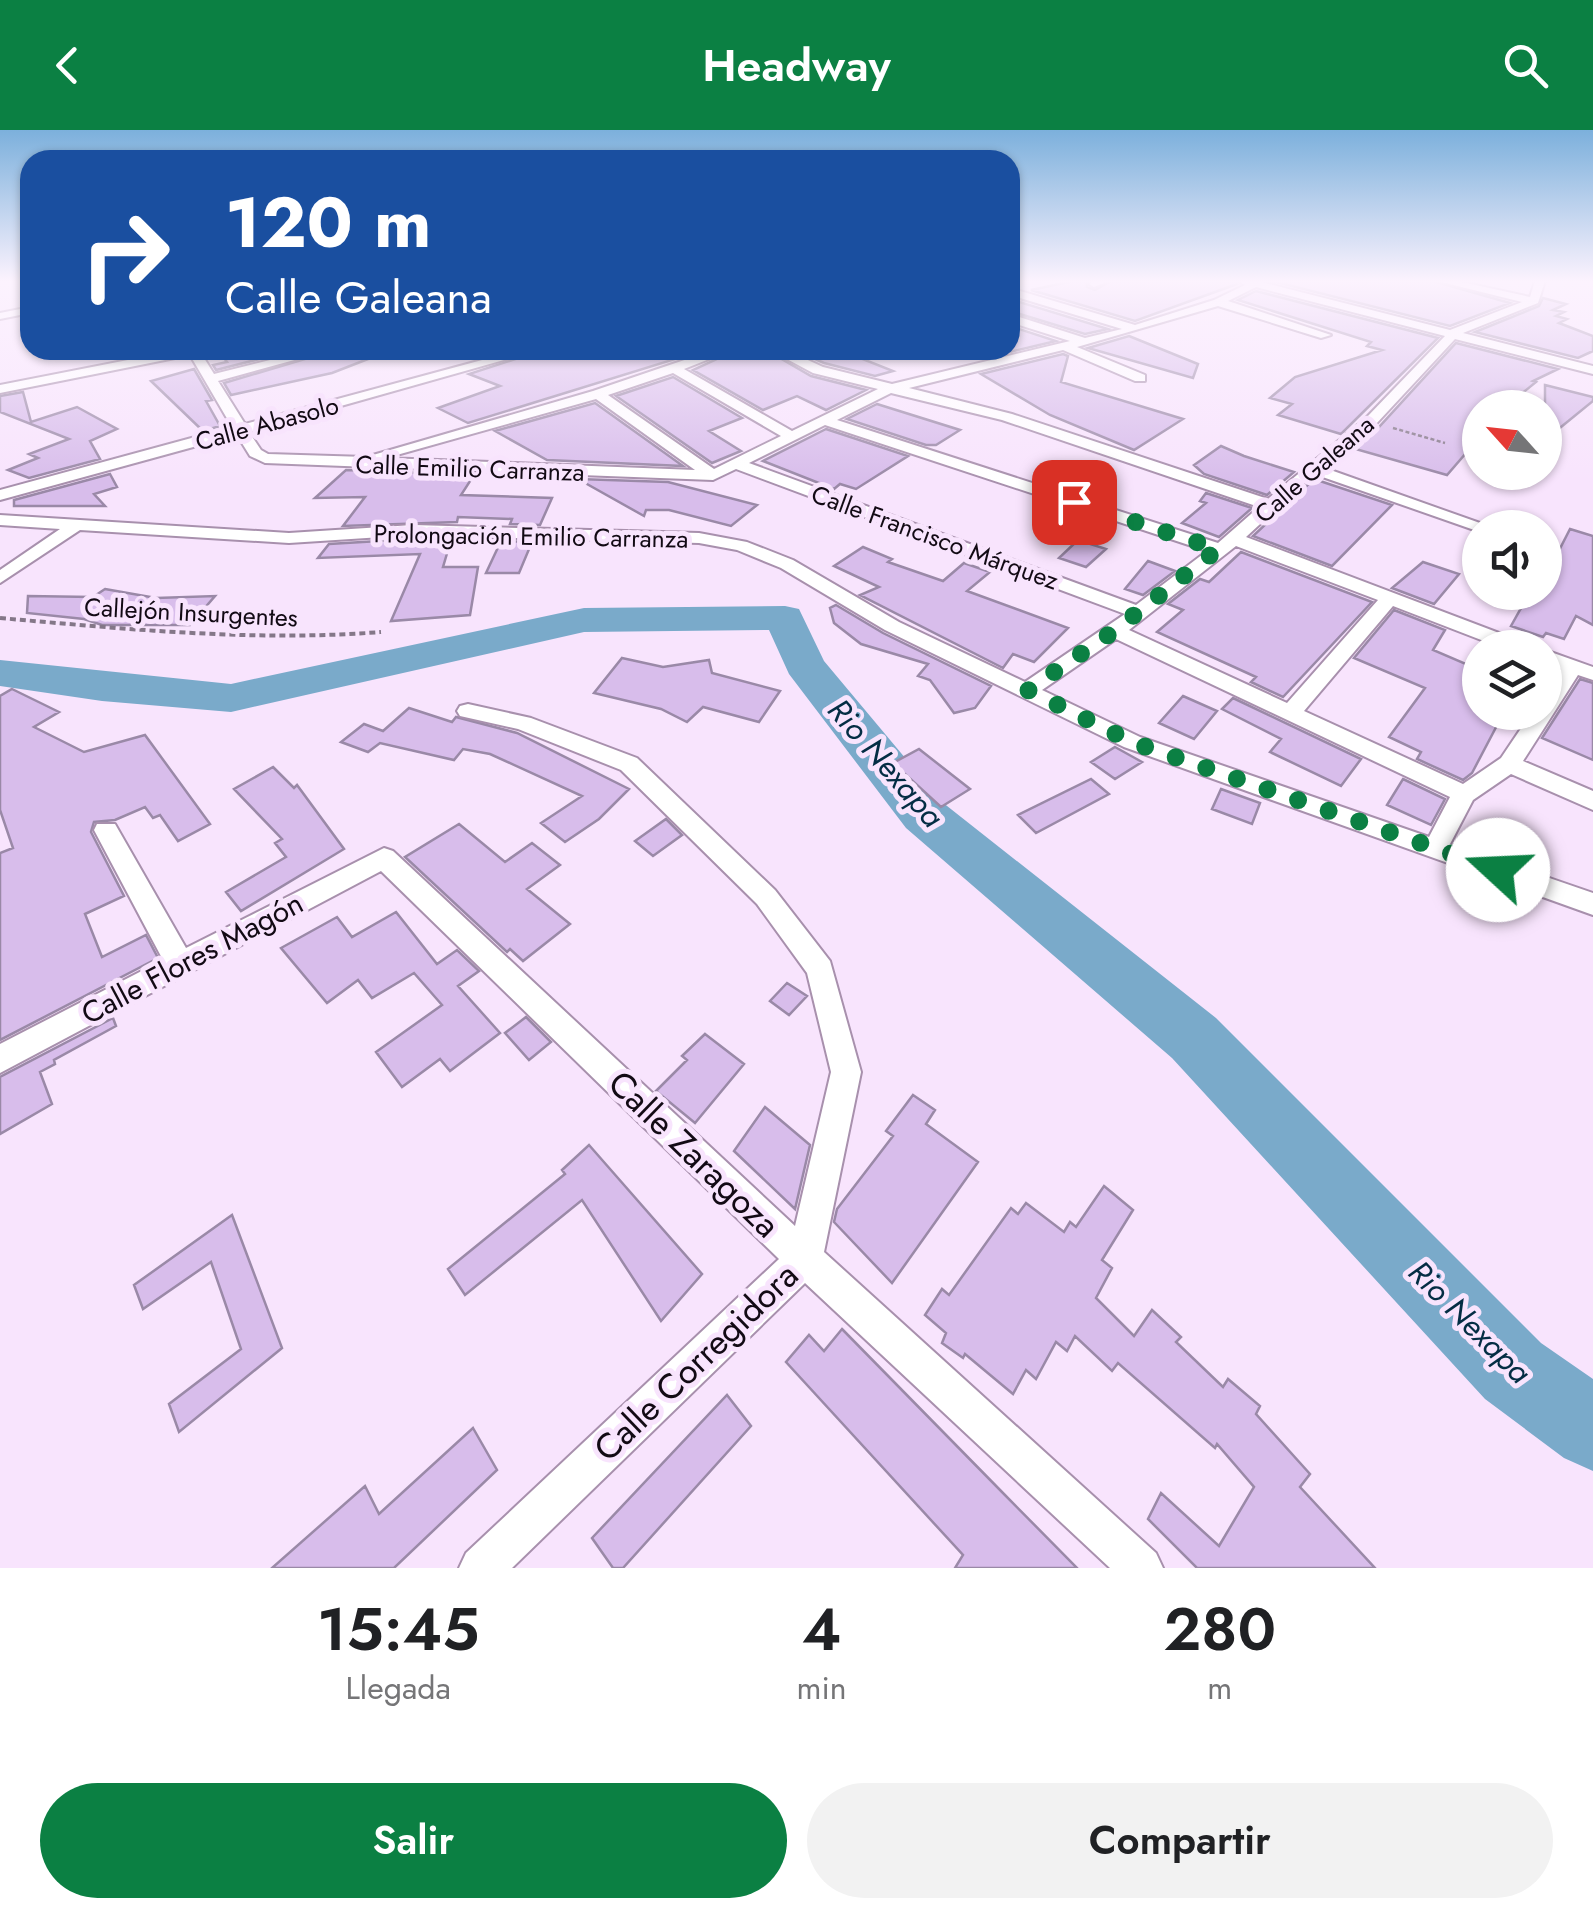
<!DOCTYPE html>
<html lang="es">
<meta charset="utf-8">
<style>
body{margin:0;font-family:Jost,sans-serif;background:#f2f2f2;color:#202124;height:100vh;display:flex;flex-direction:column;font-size:38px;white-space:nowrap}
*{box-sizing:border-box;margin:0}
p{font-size:32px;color:#757577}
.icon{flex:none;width:55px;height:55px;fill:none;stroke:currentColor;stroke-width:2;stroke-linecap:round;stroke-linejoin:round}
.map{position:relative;height:1438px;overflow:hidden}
.drawer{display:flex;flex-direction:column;background:#fff;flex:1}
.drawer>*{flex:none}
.guide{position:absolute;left:20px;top:20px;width:1000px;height:210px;border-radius:30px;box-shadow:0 2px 8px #0004;background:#1a4fa0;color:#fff;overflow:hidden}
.needle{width:65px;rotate:297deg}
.buttons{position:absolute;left:1462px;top:260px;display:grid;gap:20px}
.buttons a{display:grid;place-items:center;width:100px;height:100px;border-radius:50%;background:#fff;box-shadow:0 2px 8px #0004;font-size:50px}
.pin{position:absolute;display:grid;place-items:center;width:85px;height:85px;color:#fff;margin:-42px;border-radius:20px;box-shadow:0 5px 15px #0006}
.me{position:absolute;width:110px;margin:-55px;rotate:290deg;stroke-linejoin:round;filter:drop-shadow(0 0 8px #0008)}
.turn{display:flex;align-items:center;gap:35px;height:210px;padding:0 40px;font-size:45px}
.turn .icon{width:130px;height:130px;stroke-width:2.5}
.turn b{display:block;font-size:70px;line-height:85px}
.eta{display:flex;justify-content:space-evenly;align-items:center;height:170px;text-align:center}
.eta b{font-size:60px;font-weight:600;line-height:70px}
.cta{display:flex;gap:20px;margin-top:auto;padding:20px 40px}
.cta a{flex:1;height:115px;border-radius:60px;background:#0b8043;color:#fff;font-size:40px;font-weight:600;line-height:115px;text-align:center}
.cta a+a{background:#f2f2f2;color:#202124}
header{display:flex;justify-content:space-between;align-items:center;height:130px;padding:0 40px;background:#0b8043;color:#fff;font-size:45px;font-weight:600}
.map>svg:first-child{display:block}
</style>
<header><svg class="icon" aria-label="back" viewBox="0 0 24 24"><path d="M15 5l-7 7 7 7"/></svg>Headway<svg class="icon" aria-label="search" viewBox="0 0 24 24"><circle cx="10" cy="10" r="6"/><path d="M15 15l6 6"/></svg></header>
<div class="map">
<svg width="1593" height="1438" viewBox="0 0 1593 1438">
<rect width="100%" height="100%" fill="#f8e4fd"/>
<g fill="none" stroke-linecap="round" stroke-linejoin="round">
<path fill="#7aaaca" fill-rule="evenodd" d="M785,476L799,479L824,531L942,672L1216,888L1541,1213L1593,1249V1341L1564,1328L1485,1269L1172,928L906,698L789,544L769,500L584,502L231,582L102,571L0,556V530L231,554L584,478Z"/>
</g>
<path fill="#d8bdeb" stroke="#9a89a7" stroke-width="2.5" d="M1073,151H1087V157L1095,160L1111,151H1235L1237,154L1135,191L1031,160Z
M1272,151H1433L1510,173L1450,196Z
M1256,161L1438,208L1341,304L1278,285L1292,274L1270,268L1295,247L1382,220L1367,216L1371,212L1238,170Z
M1543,168L1566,174L1553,180L1564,182L1556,186L1567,189L1559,193L1593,206V221L1578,228L1475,202L1539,176Z
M1010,170L1016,171L1108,199L1085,204L1010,181Z
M1010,196L1056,211L1010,222Z
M1129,206L1198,234L1193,248L1088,218Z
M1456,213L1558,239L1533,251L1536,252L1504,278H1480V296L1468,305L1479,308L1447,345L1352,318L1379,297Z
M218,220H295L216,240L213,235L227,232Z
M335,220L386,222L332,243L231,265L224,253Z
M543,220H684L685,226L468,293L438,278L500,256L469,244Z
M736,220H766L811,246L866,260L826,280L797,266L763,280L693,240Z
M795,220H840L893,241L875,246L824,233Z
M1063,224L1068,226L1061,252L1183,289L1134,320L1050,285L981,244Z
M194,239L212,270L206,271L220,296L203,301L151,251Z
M673,247L742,288L709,301L741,321L712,333L616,266Z
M1545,255L1593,267V271L1545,310Z
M23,262L31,292L77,277L117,299L90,311L100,329L29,348L8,340L38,328L29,324L69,309L0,282V266Z
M595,273L683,336L547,330L495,301Z
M877,274L960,300L936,315H926L847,289Z
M826,299L908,326L856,359L840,354L834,359L763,331Z
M1221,316L1244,326L1294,342L1267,365L1204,344L1194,335Z
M346,340L474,345L461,365L552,368L540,395L510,394L512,389L458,387L457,392L343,396L365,367L315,368Z
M110,344L117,357L94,364L105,376H14V370Z
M578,349L668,352L757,375L731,396L669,380H646L644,386Z
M1314,349L1392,375L1332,436L1253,406Z
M1206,363L1252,378L1219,407L1182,393L1206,373L1200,371Z
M1570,399L1593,406V495L1576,486L1564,509L1546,503L1543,507L1511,496L1530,462H1545V448Z
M413,409L451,410L443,437H478L470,485L391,491L420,424L318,428L329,414Z
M1078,410L1106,419L1086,437L1059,428Z
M501,411L532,412L519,443H486Z
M863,417L892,429L888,432L943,451L964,433L990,442L967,461L1068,498L1034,532L1013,524L1003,538L860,465L879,457L834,436Z
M1241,422L1372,472L1283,567L1251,552L1256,547L1157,502L1183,480L1168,474L1200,449L1209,452Z
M1148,431L1175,441L1143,465L1125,459Z
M1423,432L1459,444L1434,474L1392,458Z
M105,459L156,468L215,466L190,495H102L84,489L27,483L28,466L93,467Z
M836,475L883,503L991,556L975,578L954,583L930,550L918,546L928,534L861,514L834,493L830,478Z
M1394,480L1445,500L1433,520L1480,540V582H1504L1472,643L1463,650L1417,629L1421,622L1389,607L1425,558L1354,528Z
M622,528L663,537L709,530L712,543L780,561L759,592L703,577L687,592L661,579L594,563Z
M1580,549L1593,553V630L1542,608Z
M12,559L59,582L34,597L84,622L145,605L210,694L178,711L160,685L153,688L145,677L115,690L94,692L91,702L124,766L85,784L102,827L146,805L158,828L0,910V723L13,718L0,680V566Z
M1183,566L1217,581L1194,609L1159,593Z
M1233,568L1361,629L1341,656L1270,622L1281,609L1222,579Z
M409,578L452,592L456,587L517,603L629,659L599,689L565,712L541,693L582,666L490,624L463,619L454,630L380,613L368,622L341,612L364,594L383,601Z
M1115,617L1142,632L1115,649L1091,632Z
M919,619L970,659L941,677L893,633Z
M273,637L294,658L297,655L344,719L241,781L226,762L286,727L275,713L282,709L234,659Z
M1091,649L1109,664L1036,703L1018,685Z
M1403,649L1445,669L1431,695L1387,675Z
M1221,659L1260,673L1252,694L1212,679Z
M666,689L682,705L653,726L635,711Z
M459,694L505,732L532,713L560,735L527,759L570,794L523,831L510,819L507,822L405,727Z
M396,782L437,834L457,820L479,841L458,856L500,903L450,941L440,929L402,957L376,922L442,875L414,843L372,868L358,850L327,873L281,818L337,787L352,807Z
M787,853L807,866L789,885L770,871Z
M526,887L551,912L529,930L505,903Z
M113,888L116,896L54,930L55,934L40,942L52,974L0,1004V947Z
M705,904L744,934L695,993L656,961L687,930L682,926Z
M913,965L935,980L926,994L978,1032L892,1153L834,1092L837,1079L893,1006L886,1001Z
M765,977L810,1015L795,1079L734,1021Z
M589,1015L702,1144L661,1191L582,1070L465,1165L448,1139L565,1044L562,1040Z
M1104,1056L1133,1080L1102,1130L1112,1138L1096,1168L1134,1206L1152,1180L1181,1207L1176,1212L1223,1257L1228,1249L1260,1276L1256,1284L1310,1344L1300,1357L1375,1438H1197L1148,1389L1161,1363L1219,1416L1254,1357L1217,1314L1215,1318L1118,1233L1112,1241L1075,1206L1067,1221L1056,1212L1036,1249L1026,1240L1013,1264L965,1224L963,1228L942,1213L946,1203L925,1185L942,1159L949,1165L1011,1078L1018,1084L1026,1073L1064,1102L1070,1092L1076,1097Z
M232,1085L282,1218L179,1302L169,1274L241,1219L211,1132L143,1179L134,1155Z
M842,1199L1002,1362L1077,1438H955L963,1425L786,1232L809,1205L824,1221Z
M727,1265L751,1296L623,1438H613L592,1408Z
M473,1298L497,1340L394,1438H272L365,1356L379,1384Z"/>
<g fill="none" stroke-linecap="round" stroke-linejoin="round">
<g stroke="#a890ad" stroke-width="4">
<path id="street" d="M1092,151H1108L1094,157L1089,154Z
M1239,151H1257L1450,200L1522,172L1437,151H1457L1530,167L1535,151H1545L1538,173L1463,203L1593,236V244L1455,209L1376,294L1322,337L1494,398H1480V402L1314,344L1246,407L1528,514L1531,518H1502L1393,476L1304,581L1463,654L1501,628L1532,582H1545V563L1561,539L1545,533V520L1593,537V550L1578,545L1523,631L1593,661V680L1511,644L1473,670L1450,714L1593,763V785L1124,617L885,500L781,438L737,420L699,413L413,405L289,413L80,400L0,453V440L60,399L0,395V385L289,403L413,395L699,403L747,412L793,430L899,492L1025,552L1125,484L736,339L713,350L265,333L250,326L237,305L0,370V360L232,297L190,225L0,263V255L179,220H199L214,244L310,220H331L218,251L245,294L519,220H539L249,302L261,320L268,324L366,327L593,261L714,220H732L684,239L792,301L878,259L813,243L770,220H786L823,237L892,254L1070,211L1010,192V184L1085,208L1122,199L1010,165V158L1135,195L1214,170L1245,155ZM1256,157L1445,206L1366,288L1268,369L1012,284L909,258L1063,220L1135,251H1145V245L1077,217L1218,176L1321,208L1331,205L1228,171ZM673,243L781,306L714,339L608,265ZM891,263L1002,290L1259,377L1218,413L837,290ZM596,269L695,340L386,328ZM825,295L1207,421L1136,475L749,333ZM1236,416L1378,470L1287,573L1129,500ZM1116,509L1450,667L1429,707L1140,607L1042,560Z
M30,177V183L0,189V183Z
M468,574L531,588L637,628L775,760L830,831L861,942L824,1122L1156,1423L1163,1438H1110L805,1153L512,1438H459L466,1423L779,1129L381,741L0,943V914L163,830L94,700L97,694H115L186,818L384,718L393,721L795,1096L831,942L807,843L757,774L621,640L518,599L460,586L457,581L460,576Z"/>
</g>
<path stroke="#847788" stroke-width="2.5" stroke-dasharray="4 2.5" stroke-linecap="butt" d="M1393,298L1445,313"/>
<path stroke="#847788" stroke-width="4" stroke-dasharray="6 4" stroke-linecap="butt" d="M0,488C126,499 255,512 381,502"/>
<use href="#street" fill="#fff" fill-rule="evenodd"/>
</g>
<linearGradient id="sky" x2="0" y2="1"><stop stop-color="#7cb0dc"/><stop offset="0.43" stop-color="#fcf3fe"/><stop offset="1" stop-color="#fcf3fe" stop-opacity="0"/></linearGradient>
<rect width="1593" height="352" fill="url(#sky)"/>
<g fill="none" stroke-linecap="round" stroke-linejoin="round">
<path stroke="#0b8043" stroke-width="18" stroke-dasharray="0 32.4" d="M1074,372L1218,419L1114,501L1028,560L1132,612L1498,740"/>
</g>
<g text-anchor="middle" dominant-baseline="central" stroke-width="10" stroke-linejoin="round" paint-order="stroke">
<g font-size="25" fill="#120a14" stroke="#f8e4fd">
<text transform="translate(267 293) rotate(-15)">Calle Abasolo</text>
<text transform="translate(470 338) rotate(2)">Calle Emilio Carranza</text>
<text transform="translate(1314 339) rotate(-41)">Calle Galeana</text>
<text transform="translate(531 406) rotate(1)">Prolongación Emilio Carranza</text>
<text transform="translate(935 407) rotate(20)">Calle Francisco Márquez</text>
<text transform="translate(191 482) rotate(3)">Callejón Insurgentes</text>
</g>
<g font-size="30" fill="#120a14" stroke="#f8e4fd">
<text transform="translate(192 828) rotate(-28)">Calle Flores Magón</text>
</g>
<g font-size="32" font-style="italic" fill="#042d44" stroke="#f8e4fd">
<text transform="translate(886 633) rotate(49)">Rio Nexapa</text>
<text transform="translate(1470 1192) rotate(45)">Rio Nexapa</text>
</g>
<g font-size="35" fill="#120a14" stroke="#f8e4fd">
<text transform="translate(694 1024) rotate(44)">Calle Zaragoza</text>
<text transform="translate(696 1232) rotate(-44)">Calle Corregidora</text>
</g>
</g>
</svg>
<div class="buttons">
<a><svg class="needle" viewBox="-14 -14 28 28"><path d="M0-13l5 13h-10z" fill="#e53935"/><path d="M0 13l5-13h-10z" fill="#757577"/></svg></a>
<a><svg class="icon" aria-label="sound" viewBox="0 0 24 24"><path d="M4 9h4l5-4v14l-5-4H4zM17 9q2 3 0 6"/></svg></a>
<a><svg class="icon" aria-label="layers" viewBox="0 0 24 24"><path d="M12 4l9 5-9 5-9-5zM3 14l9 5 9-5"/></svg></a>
</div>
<div class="pin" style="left:1074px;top:372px;background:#d93025"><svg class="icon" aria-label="arrive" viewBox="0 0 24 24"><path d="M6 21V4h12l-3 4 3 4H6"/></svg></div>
<svg class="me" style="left:1498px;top:740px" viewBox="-20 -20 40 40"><circle r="19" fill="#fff"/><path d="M0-13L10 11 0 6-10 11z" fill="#0b8043"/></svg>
<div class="guide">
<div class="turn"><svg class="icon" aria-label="right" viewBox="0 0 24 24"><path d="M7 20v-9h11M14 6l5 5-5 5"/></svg><div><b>120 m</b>Calle Galeana</div></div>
</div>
</div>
<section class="drawer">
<div class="eta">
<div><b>15:45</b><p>Llegada</p></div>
<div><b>4</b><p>min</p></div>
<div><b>280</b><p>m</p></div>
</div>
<div class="cta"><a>Salir</a><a>Compartir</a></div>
</section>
